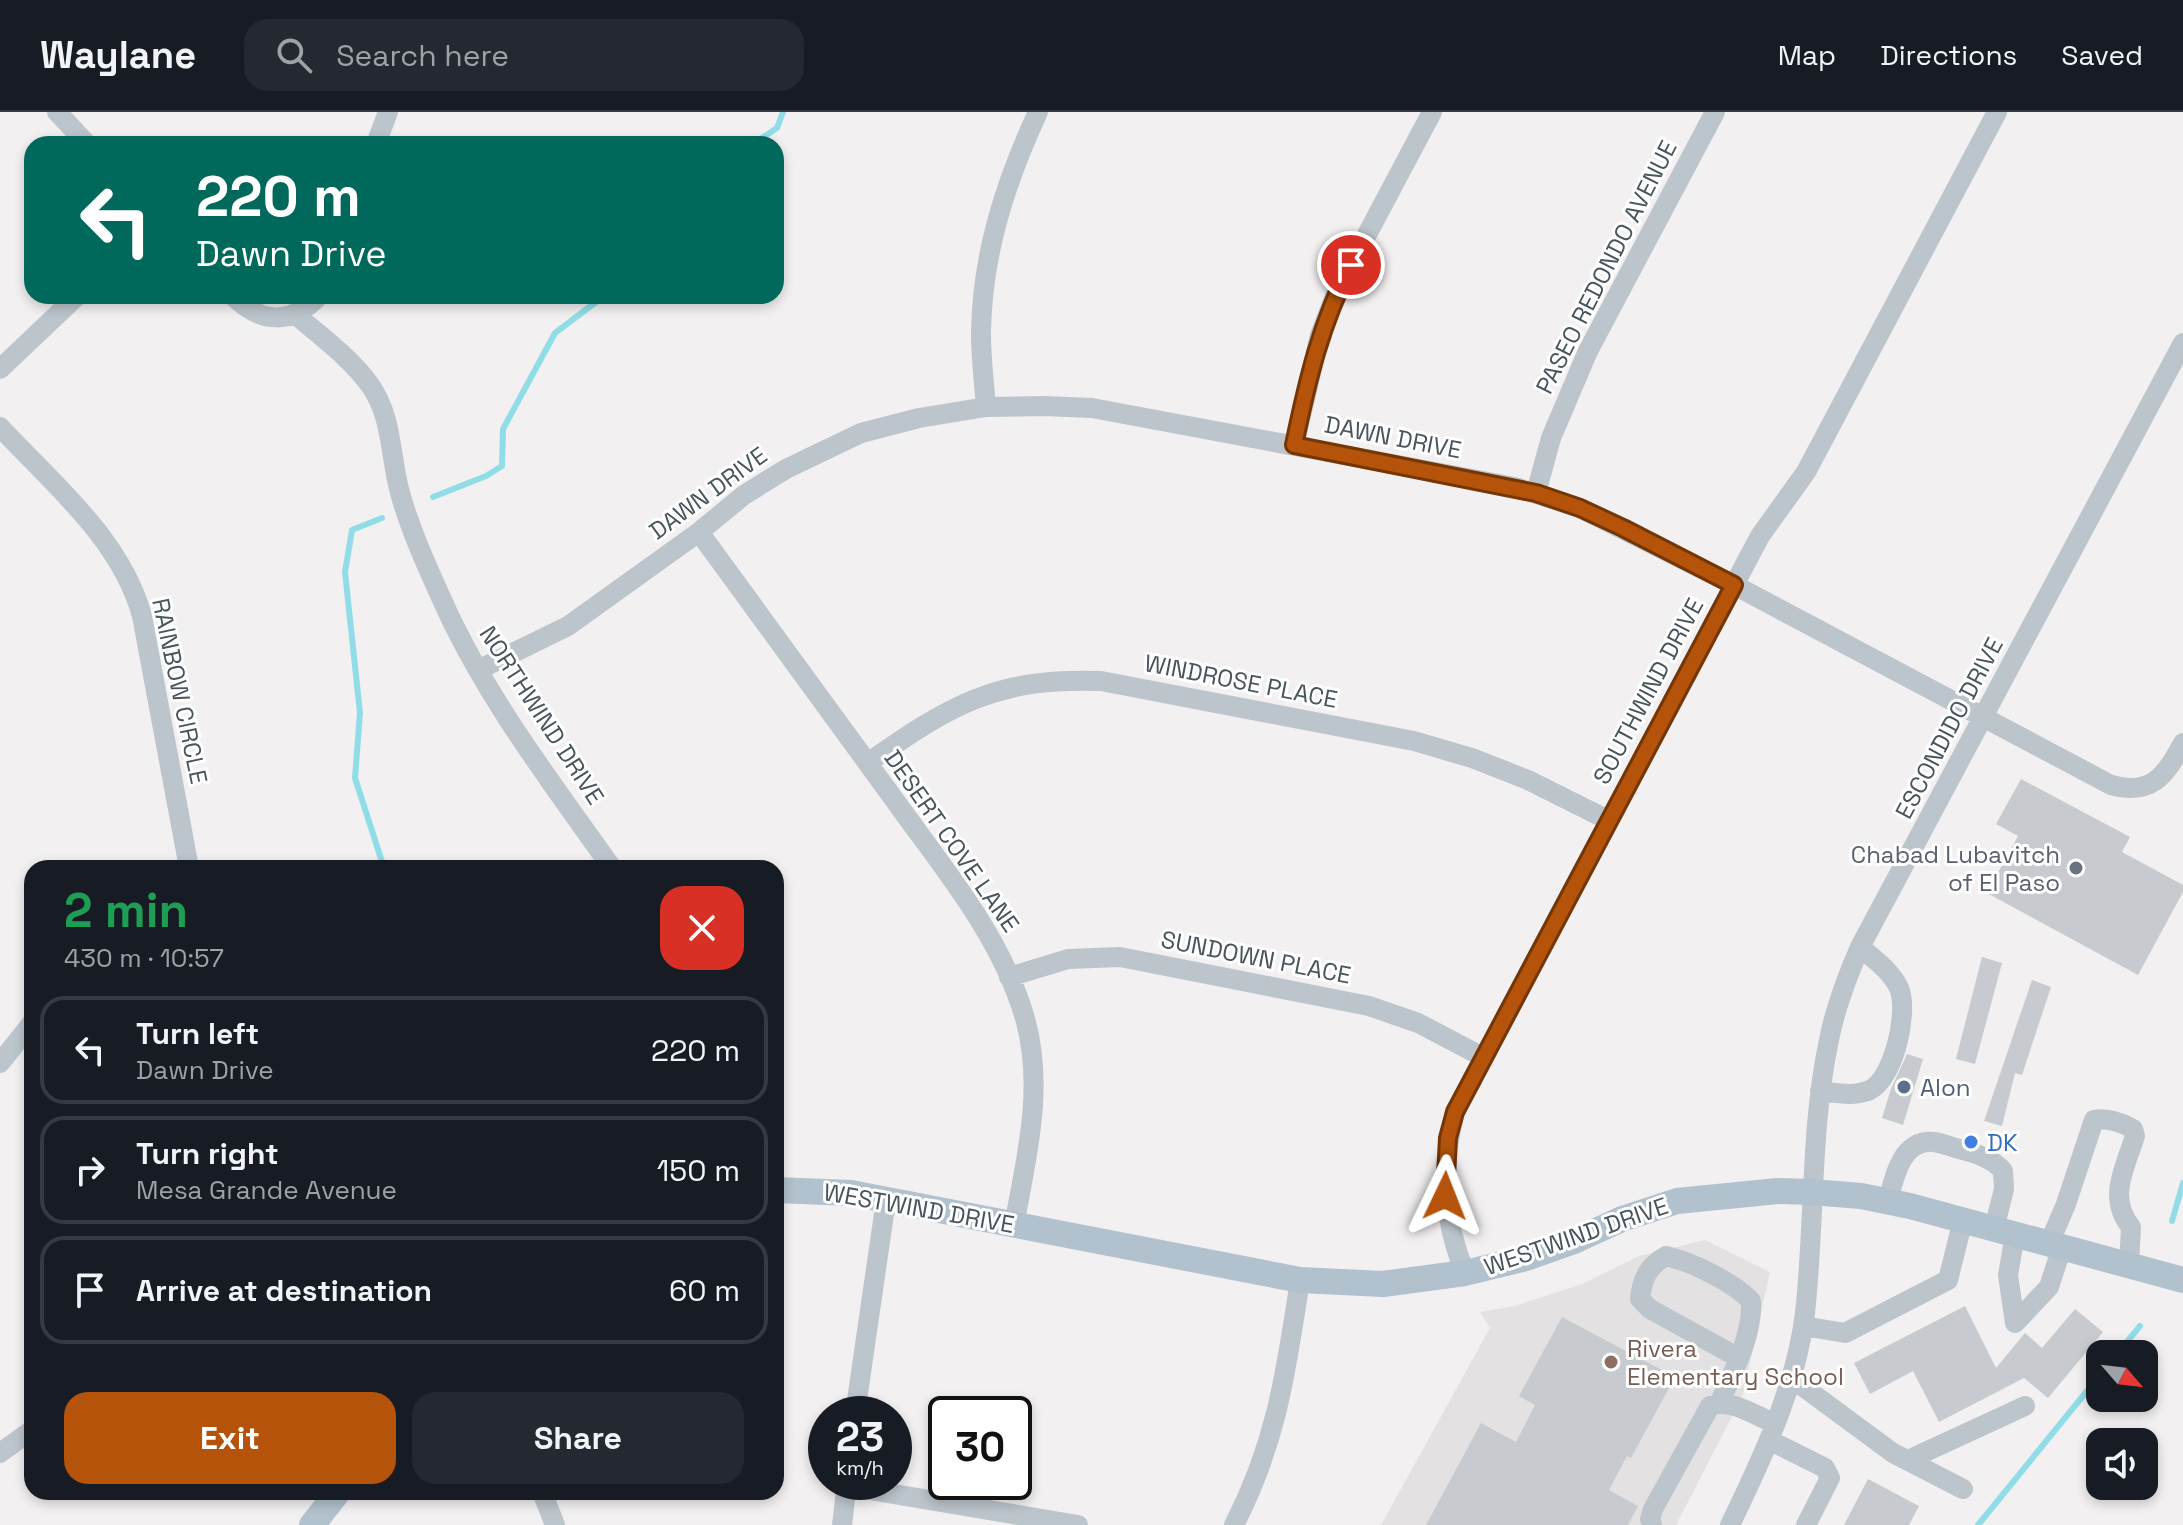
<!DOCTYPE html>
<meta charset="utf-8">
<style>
body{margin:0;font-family:"Space Grotesk",sans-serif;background:#242831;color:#f1f3f6;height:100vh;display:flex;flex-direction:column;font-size:30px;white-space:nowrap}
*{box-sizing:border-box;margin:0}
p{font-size:26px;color:#9ea1a6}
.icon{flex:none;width:44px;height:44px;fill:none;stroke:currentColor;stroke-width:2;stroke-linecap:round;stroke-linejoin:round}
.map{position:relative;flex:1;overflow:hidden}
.details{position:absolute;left:24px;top:748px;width:760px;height:640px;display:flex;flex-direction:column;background:#171b24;border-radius:24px;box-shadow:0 4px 12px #0003}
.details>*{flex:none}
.top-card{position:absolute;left:24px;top:24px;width:760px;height:168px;border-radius:24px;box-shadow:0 4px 12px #0003;background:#00695c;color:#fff;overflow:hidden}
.needle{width:52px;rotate:118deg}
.tools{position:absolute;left:2086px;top:1228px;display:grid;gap:16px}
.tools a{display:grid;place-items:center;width:72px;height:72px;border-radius:16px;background:#171b24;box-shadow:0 4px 12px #0003;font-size:40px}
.speed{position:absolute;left:808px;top:1284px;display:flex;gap:16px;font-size:40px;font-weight:700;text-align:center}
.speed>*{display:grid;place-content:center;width:104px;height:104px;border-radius:50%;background:#171b24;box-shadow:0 4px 12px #0003;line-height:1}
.speed small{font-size:20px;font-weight:400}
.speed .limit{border:4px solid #111;border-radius:12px;background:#fff;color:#111}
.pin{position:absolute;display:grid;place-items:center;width:68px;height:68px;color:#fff;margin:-34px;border:4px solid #fff;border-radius:50%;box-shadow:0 2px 8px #0007}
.me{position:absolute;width:88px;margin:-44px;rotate:2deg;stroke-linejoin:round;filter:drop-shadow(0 0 6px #0008)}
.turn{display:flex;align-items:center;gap:28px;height:168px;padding:0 40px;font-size:36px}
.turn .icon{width:104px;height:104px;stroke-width:2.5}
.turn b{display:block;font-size:56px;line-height:68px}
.round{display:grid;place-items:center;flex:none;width:84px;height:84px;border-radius:24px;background:#242831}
.summary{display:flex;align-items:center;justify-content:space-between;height:136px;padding:0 40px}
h1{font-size:48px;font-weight:700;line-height:60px;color:#1e9e55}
.action{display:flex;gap:16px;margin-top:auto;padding:16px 40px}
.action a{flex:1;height:92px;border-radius:24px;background:#b45309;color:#fff;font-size:32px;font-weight:700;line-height:92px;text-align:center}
.action a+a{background:#242831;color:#f1f3f6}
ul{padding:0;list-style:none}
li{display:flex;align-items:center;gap:24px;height:108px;margin:0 16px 12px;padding:0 24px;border:4px solid #363941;border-radius:24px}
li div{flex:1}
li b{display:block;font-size:30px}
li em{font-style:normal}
header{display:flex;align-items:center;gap:48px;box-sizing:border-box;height:112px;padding:0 40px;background:#171b24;border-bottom:2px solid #363941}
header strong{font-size:38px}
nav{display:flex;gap:44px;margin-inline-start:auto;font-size:28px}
.search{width:560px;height:72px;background:#242831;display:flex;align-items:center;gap:20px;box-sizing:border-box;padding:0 28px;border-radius:24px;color:#9ea1a6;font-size:30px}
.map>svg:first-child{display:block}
</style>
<header>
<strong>Waylane</strong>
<div class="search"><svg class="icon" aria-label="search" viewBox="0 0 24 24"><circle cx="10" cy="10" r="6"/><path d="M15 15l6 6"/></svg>Search here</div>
<nav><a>Map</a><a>Directions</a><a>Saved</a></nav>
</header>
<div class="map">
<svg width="2183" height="1413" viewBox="0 0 2183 1413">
<rect width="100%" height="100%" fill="#f2f0f0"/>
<path fill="#e3e1e1" d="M1705,1128L1770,1160L1743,1283L1676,1413H1381L1490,1216L1480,1200L1515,1194L1582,1172L1639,1144Z"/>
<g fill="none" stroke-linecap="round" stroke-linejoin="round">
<path stroke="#90dde8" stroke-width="6" d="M753,32L777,16L783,0
M433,385L486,364L502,354L503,317L555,221L604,184
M382,406L352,418L345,460L360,601L355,666L384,756
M2172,1109L2183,1071
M2117,1242L2140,1214
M1978,1413L2100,1263"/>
</g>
<path fill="#c7cbcf" d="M2021,667L2130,725L2122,740L2183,773V780L2138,863L1987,781L2018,724L1996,712Z
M1982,845L2002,851L1975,952L1956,947Z
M2032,868L2051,875L2022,963L2015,961L2002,1014L1984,1009Z
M1907,942L1923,947L1903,1013L1882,1006L1891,977Z
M1965,1194L1996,1256L2025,1221L2042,1236L2075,1197L2103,1220L2048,1286L2024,1266L1939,1310L1913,1259L1870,1282L1854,1251Z
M1562,1205L1675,1265L1631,1346L1627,1344L1609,1378L1638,1394L1628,1413H1426L1481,1311L1516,1330L1535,1293L1519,1284Z
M1868,1367L1919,1394L1909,1413H1844Z"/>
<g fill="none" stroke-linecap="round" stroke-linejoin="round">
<path stroke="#bcc5cc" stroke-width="20" d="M57,0L87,32
M376,32L388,0
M233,184C261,212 291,213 319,184
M295,202C320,224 350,245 370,273C392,304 390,341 399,377C410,419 430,461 448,501C491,592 554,674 612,756
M0,257L77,184
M986,295C984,271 981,246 981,221C982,143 1005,71 1038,0
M0,315C53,372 121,427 142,504L189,756
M1294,333L1320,223L1337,179L1432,0
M1536,381L1551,326L1588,239L1715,0
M699,420C765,510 831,600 896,690C944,757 1000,823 1024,903C1045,973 1027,1043 1014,1113
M478,558L568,514L699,420L744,383L786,357L861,321L919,306L986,295L1044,294L1092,296L1515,375L1580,396L1734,473L2111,673C2152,684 2165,664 2183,631
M868,651C950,593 997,565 1101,569L1414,629L1472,646L1528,668L1608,708
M1009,865L1068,847L1120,845L1369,894L1418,911L1483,945
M0,951L32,911
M1820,979C1836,981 1854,985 1870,978C1894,966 1909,899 1899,876C1891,859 1874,847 1860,835
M1888,1089C1894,1066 1901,1027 1934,1030C1942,1031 1951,1035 1959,1037C1975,1041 1992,1046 2003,1059L2004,1077L1994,1117
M2015,1123L2008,1163L2015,1211L2049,1175L2062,1135
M2049,1132L2066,1092L2094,1008C2106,1005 2123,1011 2133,1017L2135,1024C2125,1056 2107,1086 2131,1115L2129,1153
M1465,1161C1443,1107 1440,1057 1455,1000L1760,424L1806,360L1997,0
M1803,1214L1845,1221L1948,1168L1963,1108
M1790,1265L1893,1341L1963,1377
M1720,1290C1733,1260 1753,1223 1751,1189C1733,1170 1692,1150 1666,1144C1648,1154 1642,1167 1640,1187L1650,1197L1739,1246
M855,1302L886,1088
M1769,1328L1825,1356L1830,1366L1806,1413
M0,1341L32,1318
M1908,1348L2025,1294
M846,1374L1078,1413
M542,1380L555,1413
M842,1413L847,1370
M1234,1413C1277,1330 1286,1259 1300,1168
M1652,1413L1650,1407L1653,1397L1710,1294C1730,1286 1755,1303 1775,1312
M1730,1413C1762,1347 1796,1275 1805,1201C1815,1110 1810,1017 1829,928C1835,896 1847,865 1860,835L2183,231"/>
<path stroke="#b1c1cd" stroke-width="26" d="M776,1078L851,1081L1300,1168L1383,1172L1465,1161L1526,1146L1574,1129L1622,1107L1677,1089L1778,1079L1812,1080L1861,1084L1910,1094L2183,1168
M312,1413L338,1380"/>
</g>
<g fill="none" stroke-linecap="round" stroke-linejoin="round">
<g stroke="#753606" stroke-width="20">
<path id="route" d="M1351,153C1321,210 1307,270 1294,333L1536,381L1580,396L1623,416L1734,473L1455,1000L1448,1026L1445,1084"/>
</g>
<use href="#route" stroke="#b45309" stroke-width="14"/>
</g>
<circle fill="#6b7280" stroke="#fff" stroke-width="3" cx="2076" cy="756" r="8"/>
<circle fill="#5c6f8a" stroke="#fff" stroke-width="3" cx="1904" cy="975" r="8"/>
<circle fill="#3f7fe0" stroke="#fff" stroke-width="3" cx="1971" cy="1030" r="8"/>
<circle fill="#8d6e63" stroke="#fff" stroke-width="3" cx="1611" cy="1250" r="8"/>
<g text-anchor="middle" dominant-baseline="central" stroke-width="6" stroke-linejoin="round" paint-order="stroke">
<g font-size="24" fill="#48555c" stroke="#fff">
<text transform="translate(1606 155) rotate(-63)">PASEO REDONDO AVENUE</text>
<text transform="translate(1393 325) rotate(11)">DAWN DRIVE</text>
<text transform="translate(708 381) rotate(-36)">DAWN DRIVE</text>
<text transform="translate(1241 569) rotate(11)">WINDROSE PLACE</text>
<text transform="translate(180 579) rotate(78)">RAINBOW CIRCLE</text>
<text transform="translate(1648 579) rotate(-62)">SOUTHWIND DRIVE</text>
<text transform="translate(542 603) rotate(57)">NORTHWIND DRIVE</text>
<text transform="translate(1949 616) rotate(-62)">ESCONDIDO DRIVE</text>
<text transform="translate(952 729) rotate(55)">DESERT COVE LANE</text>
<text transform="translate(1256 845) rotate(11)">SUNDOWN PLACE</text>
<text transform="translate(919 1096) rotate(10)">WESTWIND DRIVE</text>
<text transform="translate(1576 1124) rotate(-19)">WESTWIND DRIVE</text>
</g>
<g font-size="24" fill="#5b616d" stroke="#fff" text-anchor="end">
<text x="2060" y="742">Chabad Lubavitch<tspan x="2060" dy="28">of El Paso</tspan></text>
</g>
<g font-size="24" fill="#4e5e75" stroke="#fff" text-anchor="start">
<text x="1920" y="975">Alon</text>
</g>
<g font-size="24" fill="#366cbe" stroke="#fff" text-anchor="start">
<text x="1987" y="1030">DK</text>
</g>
<g font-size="24" fill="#785e54" stroke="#fff" text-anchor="start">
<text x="1627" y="1236">Rivera<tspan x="1627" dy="28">Elementary School</tspan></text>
</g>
</g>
</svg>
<div class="tools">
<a><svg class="needle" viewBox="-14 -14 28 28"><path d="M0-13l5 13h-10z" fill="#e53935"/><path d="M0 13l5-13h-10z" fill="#9ea1a6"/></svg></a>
<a><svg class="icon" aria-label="sound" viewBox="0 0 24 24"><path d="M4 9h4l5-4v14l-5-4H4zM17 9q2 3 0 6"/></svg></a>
</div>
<div class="speed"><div>23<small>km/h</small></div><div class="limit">30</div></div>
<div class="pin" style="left:1351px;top:153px;background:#d93025"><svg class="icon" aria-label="arrive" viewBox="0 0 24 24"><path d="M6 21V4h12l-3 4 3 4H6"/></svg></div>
<svg class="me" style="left:1445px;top:1084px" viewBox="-20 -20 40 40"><path d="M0-17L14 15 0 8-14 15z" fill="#b45309" stroke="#fff" stroke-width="4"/></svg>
<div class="top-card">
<div class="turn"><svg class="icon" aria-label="left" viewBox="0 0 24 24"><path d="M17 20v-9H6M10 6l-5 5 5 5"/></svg><div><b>220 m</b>Dawn Drive</div></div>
</div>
<section class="details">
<div class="summary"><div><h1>2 min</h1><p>430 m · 10:57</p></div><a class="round" style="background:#d93025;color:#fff"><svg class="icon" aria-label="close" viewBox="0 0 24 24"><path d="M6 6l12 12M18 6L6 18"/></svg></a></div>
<ul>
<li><svg class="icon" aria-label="left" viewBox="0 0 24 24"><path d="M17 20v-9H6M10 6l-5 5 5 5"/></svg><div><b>Turn left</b><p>Dawn Drive</p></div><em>220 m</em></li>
<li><svg class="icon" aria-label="right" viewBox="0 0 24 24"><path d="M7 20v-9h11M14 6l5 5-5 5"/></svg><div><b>Turn right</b><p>Mesa Grande Avenue</p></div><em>150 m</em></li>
<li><svg class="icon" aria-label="arrive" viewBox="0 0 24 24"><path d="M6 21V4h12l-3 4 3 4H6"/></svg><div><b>Arrive at destination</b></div><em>60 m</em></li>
</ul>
<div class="action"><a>Exit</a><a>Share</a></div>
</section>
</div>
